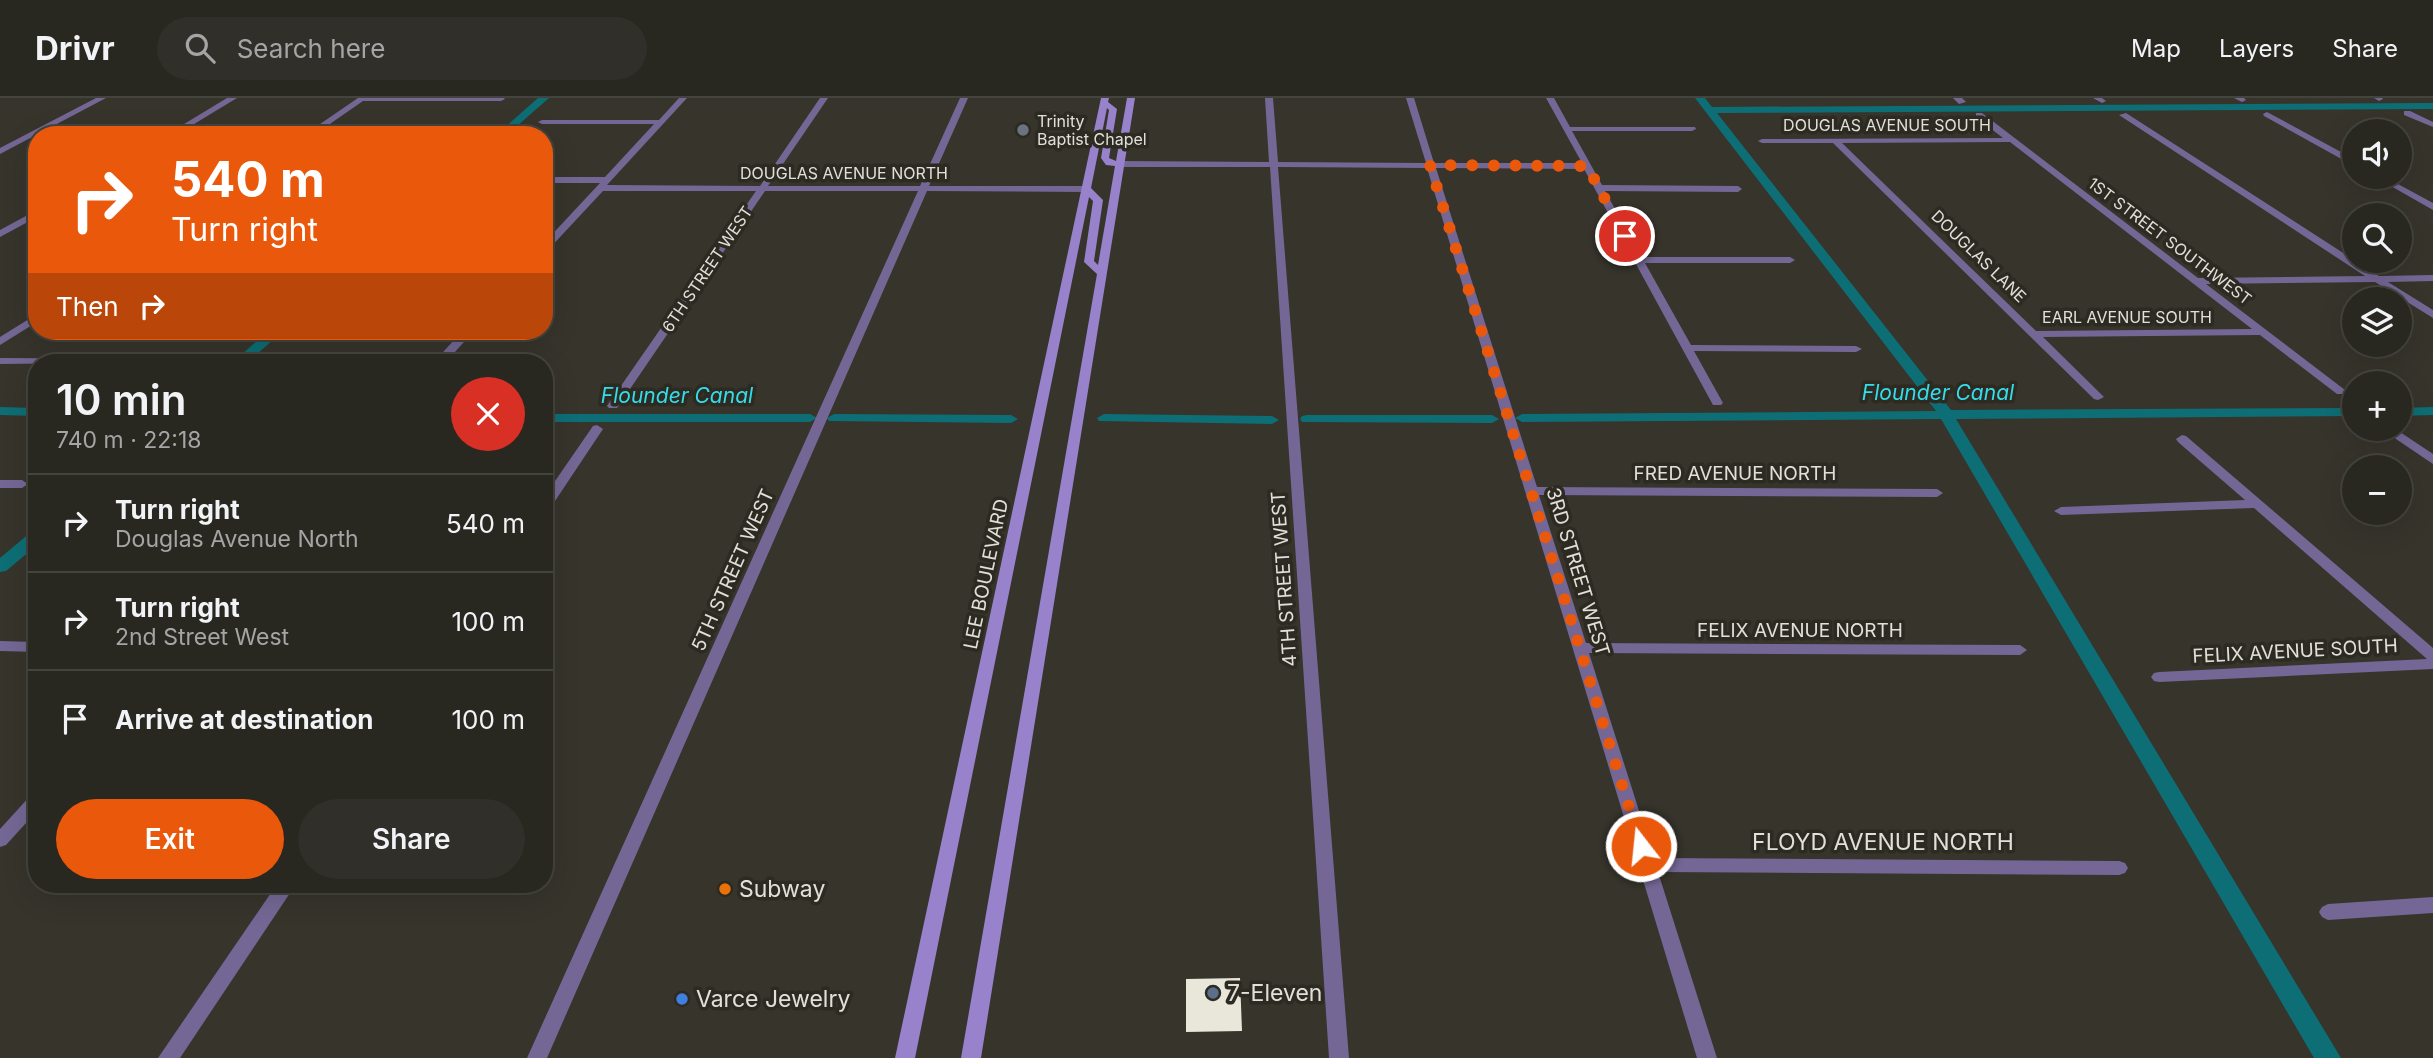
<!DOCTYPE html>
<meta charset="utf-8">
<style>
body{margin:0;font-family:Inter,sans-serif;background:#302f29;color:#f1f3f6;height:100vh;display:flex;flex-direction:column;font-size:26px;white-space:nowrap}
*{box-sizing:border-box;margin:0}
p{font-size:23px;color:#a5a5a5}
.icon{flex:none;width:38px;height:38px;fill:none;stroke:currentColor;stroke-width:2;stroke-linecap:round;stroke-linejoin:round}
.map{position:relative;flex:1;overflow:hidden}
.sheet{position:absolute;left:28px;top:256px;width:525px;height:539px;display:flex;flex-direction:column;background:#282720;border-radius:28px;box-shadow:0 7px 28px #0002,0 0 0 2px #44443e}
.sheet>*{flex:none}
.hud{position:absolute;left:28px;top:28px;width:525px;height:214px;border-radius:28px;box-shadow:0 7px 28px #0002,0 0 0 2px #44443e;background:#ea580c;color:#fff;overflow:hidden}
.buttons{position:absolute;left:2342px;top:21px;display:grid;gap:14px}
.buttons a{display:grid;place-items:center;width:70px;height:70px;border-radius:50%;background:#282720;box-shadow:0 7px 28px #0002,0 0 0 2px #44443e;font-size:35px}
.pin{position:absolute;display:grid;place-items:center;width:60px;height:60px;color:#fff;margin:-30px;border:4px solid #fff;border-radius:50%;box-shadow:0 2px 7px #0007}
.me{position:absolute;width:77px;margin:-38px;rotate:344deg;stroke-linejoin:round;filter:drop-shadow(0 0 5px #0008)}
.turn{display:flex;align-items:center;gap:24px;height:147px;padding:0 28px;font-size:32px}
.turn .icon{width:91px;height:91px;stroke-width:2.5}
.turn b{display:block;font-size:49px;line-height:60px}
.then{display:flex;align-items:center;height:66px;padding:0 28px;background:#0003;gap:14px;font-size:26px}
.round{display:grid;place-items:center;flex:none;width:74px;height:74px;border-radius:37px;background:#302f29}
.summary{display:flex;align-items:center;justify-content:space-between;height:119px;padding:0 28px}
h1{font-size:42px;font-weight:600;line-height:52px}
.action{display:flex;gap:14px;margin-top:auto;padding:14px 28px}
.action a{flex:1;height:80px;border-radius:42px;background:#ea580c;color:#fff;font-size:28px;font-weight:600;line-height:80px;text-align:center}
.action a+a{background:#302f29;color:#f1f3f6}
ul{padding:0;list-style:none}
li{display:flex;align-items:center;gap:21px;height:98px;padding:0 28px;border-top:2px solid #44443e}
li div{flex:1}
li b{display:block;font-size:26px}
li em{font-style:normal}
header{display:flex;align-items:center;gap:42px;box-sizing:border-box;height:98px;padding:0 35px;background:#282720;border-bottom:2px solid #44443e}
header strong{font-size:33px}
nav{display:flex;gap:38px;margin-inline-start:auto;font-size:24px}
.search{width:490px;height:63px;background:#302f29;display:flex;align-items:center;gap:18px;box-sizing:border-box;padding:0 24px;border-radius:38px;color:#a5a5a5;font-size:26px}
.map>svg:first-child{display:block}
</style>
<header>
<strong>Drivr</strong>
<div class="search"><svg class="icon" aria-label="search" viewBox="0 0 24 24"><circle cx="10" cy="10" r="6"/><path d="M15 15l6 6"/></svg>Search here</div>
<nav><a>Map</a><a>Layers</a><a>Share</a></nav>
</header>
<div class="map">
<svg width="2433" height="960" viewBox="0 0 2433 960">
<rect width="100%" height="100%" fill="#36342b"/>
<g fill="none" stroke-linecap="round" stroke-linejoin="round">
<path fill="#0e6e75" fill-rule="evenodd" d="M538,0H549L507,37H496Z
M1695,0H1705L1712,9L2433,5V11L1717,15L1951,312L2354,310V318L1956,321L2341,960H2314L1941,321L1522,324L1515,320L1522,316L1936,313Z
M268,233H283L248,264H233Z
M0,309L37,310V318L0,317Z
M2433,309V317L2399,318V310Z
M544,316H810L817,320L810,324H544Z
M834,316L1011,317L1018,321L1011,325L829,323L827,320Z
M1104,316L1272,318L1279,322L1272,326L1099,323L1097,320Z
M1307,317H1492L1499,321L1492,325L1302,324L1300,321L1302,318Z
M37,433V447L6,473L0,474V460L31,434Z"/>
</g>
<path fill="#e9e6da" d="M1240,880L1242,933L1186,934V881Z"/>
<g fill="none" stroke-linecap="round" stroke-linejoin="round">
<path fill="#746795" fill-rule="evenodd" d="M96,0H106L0,56V50Z
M227,0H237L176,37H166Z
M358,0H504L505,1L501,3H363L314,37H304Z
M679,0H687L607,87L760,88L820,0H828L768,88H920L960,0H968L929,88H1086L1090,91L1086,94L927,93L547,960H527L918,93H765L617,310H609L607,308L756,93H603L547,153L544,154V145L600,85H544V79H605L654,26H542L538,24L542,22H659Z
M1265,0H1273L1278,64L1426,65L1406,0H1414L1434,65H1582L1546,0H1554L1570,29H1695L1696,31L1692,33H1572L1602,87L1738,88L1742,91L1738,94L1605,93L1642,159H1790L1795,162L1790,165H1645L1691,247L1856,248L1862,251L1856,254L1694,253L1723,305L1721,307H1713L1584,71L1436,70L1537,389L1937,391L1943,395L1937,399L1539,397L1586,545L2020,547L2027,552L2020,557L1589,555L1654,760L2119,763L2125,765L2128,770L2125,775L2119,777L1658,774L1717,960H1697L1427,70L1278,69L1349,960H1329L1270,69H1120L1116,66L1120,63L1269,64Z
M1953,0H1962L1966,4L1959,6Z
M2093,0H2102L2106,3L2102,5Z
M2234,0H2244L2246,2L2242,4Z
M2374,0H2382L2383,1L2379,3Z
M2404,13H2410L2433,24V29L2404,17Z
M2267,14L2354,61V68L2264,18L2263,16Z
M1976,15H1982L2198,180L2365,178L2119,17L2126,15L2379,178L2433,177V183L2388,184L2433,212V220L2375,184L2206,186L2345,292V296H2337L2260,237L2043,239L2104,299L2098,302L2094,301L1833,45H1762L1758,43L1762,41L2003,40L1976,19ZM2010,44L2252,231L2036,233L1842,45Z
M2375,79H2385L2433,105V112Z
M37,112V119L0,139V132Z
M37,216V224L0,247V239Z
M463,233H471L472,235L446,264H434L455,241L306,240L301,237L306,234L461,235Z
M0,260L180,261L186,264L0,266Z
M597,327L603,331L549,412L544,413V399L593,328Z
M2400,334L2433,356V366L2396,341L2394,338L2396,335Z
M2182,337L2186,338L2433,550V571L2159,584L2154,583L2151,579L2154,575L2159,574L2427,561L2254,410L2061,417L2054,413L2061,409L2245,402L2178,344L2176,341Z
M0,382H22L28,386L22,390H0Z
M0,543L37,544V554L0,553Z
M37,696V713L6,747L0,749V731L31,697Z
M277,786H296L180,960H158Z
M2433,799V815L2328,822L2322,819L2319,814L2322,809L2328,806Z"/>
<path fill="#9782cb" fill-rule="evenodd" d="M1101,0H1109L1108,4L1117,11L1109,60L1116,63L1127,0H1135L981,960H961L1097,176L1084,164L1093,103L1089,99L915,960H895ZM1107,10L1109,12L1101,60L1106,67L1115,68L1098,167L1094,163L1103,102L1091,90Z"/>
</g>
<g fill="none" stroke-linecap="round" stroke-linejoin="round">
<path stroke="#ea580c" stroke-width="12" stroke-dasharray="0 21.6" d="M1625,138L1587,68L1430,67L1641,748"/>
</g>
<circle fill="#6b7280" stroke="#2c2a21" stroke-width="2.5" cx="1023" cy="32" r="7"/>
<circle fill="#e8710a" stroke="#2c2a21" stroke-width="2.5" cx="725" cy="791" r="7"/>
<circle fill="#5c6f8a" stroke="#2c2a21" stroke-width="2.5" cx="1213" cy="895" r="7"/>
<circle fill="#3f7fe0" stroke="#2c2a21" stroke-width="2.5" cx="682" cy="901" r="7"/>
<g text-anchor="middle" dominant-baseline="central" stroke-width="7" stroke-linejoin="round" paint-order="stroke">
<g font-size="16" fill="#e0dfd9" stroke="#2c2a21" text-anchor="start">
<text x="1037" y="23">Trinity<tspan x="1037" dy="18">Baptist Chapel</tspan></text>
</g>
<g font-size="16" fill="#e0dfd9" stroke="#2c2a21">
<text x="1887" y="27">DOUGLAS AVENUE SOUTH</text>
<text x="844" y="75">DOUGLAS AVENUE NORTH</text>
<text transform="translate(2170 143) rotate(37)">1ST STREET SOUTHWEST</text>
<text transform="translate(1979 158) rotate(44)">DOUGLAS LANE</text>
<text transform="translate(707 171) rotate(-56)">6TH STREET WEST</text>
<text x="2127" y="219">EARL AVENUE SOUTH</text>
</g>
<g font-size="19" fill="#e0dfd9" stroke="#2c2a21">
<text x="1735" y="375">FRED AVENUE NORTH</text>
<text transform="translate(733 472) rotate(-66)">5TH STREET WEST</text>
<text transform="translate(1578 474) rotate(73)">3RD STREET WEST</text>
<text transform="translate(986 476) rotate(-78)">LEE BOULEVARD</text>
<text transform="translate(1284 481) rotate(-94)">4TH STREET WEST</text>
<text x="1800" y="532">FELIX AVENUE NORTH</text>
<text transform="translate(2295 553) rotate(-3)">FELIX AVENUE SOUTH</text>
</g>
<g font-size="21" font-style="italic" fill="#35ddea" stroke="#2c2a21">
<text x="1938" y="294">Flounder Canal</text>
<text x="677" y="297">Flounder Canal</text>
</g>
<g font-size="23" fill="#e0dfd9" stroke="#2c2a21">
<text x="1883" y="744">FLOYD AVENUE NORTH</text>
</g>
<g font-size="23" fill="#e0dfd9" stroke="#2c2a21" text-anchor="start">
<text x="739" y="791">Subway</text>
<text x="1227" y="895">7-Eleven</text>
<text x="696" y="901">Varce Jewelry</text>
</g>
</g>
</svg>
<div class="buttons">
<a><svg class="icon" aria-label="sound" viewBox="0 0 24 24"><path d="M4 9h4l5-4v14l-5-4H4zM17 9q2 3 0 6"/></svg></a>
<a><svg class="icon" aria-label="search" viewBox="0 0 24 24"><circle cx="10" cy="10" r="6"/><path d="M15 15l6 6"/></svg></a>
<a><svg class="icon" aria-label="layers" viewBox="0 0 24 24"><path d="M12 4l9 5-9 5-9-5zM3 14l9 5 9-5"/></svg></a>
<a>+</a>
<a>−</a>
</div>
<div class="pin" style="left:1625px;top:138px;background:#d93025"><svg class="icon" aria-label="arrive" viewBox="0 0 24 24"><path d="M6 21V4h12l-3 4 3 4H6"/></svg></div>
<svg class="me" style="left:1641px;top:748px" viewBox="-20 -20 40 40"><circle r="17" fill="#ea580c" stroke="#fff" stroke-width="3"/><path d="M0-11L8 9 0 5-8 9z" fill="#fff"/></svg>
<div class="hud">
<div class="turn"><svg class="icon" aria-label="right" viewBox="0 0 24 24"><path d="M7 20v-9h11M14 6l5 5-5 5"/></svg><div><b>540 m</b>Turn right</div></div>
<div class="then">Then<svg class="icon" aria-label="right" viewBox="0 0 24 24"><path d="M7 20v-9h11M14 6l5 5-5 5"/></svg></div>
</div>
<section class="sheet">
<div class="summary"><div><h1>10 min</h1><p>740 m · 22:18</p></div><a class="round" style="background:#d93025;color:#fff"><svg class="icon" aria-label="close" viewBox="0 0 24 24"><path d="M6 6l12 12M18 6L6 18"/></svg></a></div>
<ul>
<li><svg class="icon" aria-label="right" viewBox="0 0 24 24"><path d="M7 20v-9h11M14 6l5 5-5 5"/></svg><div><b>Turn right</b><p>Douglas Avenue North</p></div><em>540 m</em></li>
<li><svg class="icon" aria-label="right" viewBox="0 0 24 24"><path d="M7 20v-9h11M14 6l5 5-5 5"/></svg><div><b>Turn right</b><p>2nd Street West</p></div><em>100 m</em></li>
<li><svg class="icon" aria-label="arrive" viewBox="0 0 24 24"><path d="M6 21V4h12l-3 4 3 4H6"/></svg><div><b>Arrive at destination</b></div><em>100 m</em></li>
</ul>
<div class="action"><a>Exit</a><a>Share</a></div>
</section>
</div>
